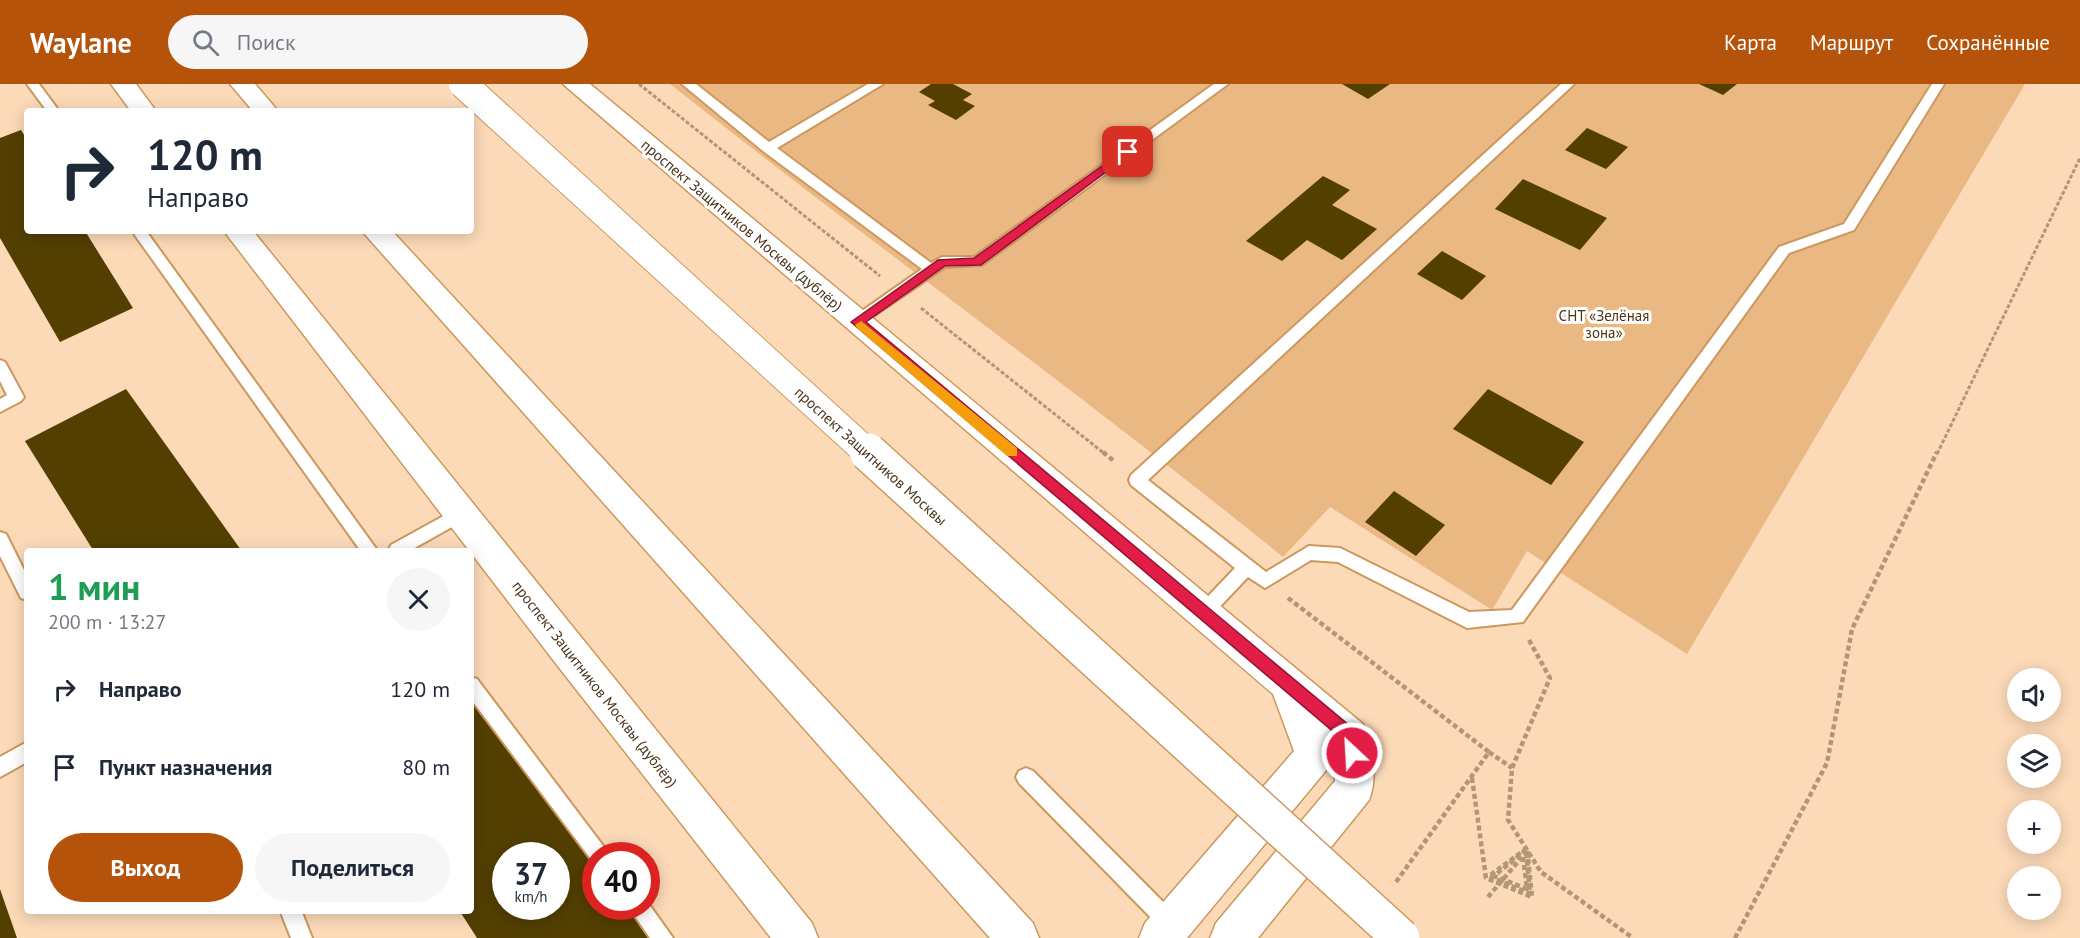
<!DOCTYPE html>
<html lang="ru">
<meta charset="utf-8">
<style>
body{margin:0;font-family:"PT Sans",sans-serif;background:#f6f6f7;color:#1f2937;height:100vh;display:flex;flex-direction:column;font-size:22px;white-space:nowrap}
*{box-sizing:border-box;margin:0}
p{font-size:20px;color:#747a83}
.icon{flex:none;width:33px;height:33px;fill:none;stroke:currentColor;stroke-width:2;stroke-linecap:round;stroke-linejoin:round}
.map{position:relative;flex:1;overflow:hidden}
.sheet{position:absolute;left:24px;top:464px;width:450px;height:366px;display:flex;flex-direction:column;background:#fff;border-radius:6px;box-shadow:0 3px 15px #0003}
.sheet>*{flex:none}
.top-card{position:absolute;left:24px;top:24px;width:450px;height:126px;border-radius:6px;box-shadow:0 3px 15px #0003;background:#fff;color:#1f2937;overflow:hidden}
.fabs{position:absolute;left:2007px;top:584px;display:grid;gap:12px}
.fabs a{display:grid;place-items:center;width:54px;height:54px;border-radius:50%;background:#fff;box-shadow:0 3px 15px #0003;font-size:30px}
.speed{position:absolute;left:492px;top:758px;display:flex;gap:12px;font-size:30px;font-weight:700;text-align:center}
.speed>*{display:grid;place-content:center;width:78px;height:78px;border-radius:50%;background:#fff;box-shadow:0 3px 15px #0003;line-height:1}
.speed small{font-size:15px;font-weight:400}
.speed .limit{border:9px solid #d22;background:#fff;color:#111}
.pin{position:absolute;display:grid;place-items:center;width:51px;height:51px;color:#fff;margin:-26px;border-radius:12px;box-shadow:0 3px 9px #0006}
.me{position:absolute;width:66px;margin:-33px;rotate:335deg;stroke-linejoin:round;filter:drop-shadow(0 0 4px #0008)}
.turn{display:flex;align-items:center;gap:21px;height:126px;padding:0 24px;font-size:27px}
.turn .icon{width:78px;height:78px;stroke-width:2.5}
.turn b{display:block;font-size:42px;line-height:51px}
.round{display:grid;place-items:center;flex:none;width:63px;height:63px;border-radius:32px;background:#f6f6f7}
.overview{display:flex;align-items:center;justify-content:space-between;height:102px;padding:0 24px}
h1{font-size:36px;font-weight:700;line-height:45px;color:#1e9e55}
.button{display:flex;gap:12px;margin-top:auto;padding:12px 24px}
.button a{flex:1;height:69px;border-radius:36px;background:#b45309;color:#fff;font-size:24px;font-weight:700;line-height:69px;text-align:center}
.button a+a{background:#f6f6f7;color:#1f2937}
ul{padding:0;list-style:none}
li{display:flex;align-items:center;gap:18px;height:78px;padding:0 24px}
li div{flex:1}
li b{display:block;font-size:22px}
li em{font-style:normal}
header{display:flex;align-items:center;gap:36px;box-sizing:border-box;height:84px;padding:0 30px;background:#b45309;color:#fff}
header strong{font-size:28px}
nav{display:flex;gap:33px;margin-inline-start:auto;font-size:21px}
.search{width:420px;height:54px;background:#f6f6f7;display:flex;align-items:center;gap:15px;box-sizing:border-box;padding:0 21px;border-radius:33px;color:#747a83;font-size:22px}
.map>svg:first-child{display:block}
</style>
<header>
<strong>Waylane</strong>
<div class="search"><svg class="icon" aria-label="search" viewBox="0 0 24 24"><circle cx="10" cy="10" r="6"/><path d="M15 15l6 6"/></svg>Поиск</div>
<nav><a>Карта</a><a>Маршрут</a><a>Сохранённые</a></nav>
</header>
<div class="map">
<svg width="2080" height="854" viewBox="0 0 2080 854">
<rect width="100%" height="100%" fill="#fcdab8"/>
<path fill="#eab883" d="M670,0H2025L1687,570L1527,467L1492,526L1330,423L1283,473C1082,310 872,160 670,0Z"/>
<path fill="#533f00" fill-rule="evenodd" d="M931,0H953L972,10L963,16L975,22L956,36L928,21L935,17L919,8Z
M1342,0H1390L1368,15Z
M1699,0H1737L1723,11Z
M1587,44L1628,63L1606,85L1565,66Z
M21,46L27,56V147H85L133,224L60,258L0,154V54Z
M1323,92L1350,106L1332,121L1377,145L1342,176L1307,156L1282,177L1246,157Z
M1523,95L1607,134L1580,166L1495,125Z
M1442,167L1486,192L1462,216L1417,190Z
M126,305L241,466H93L25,357Z
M1488,305L1584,358L1551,401L1453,345Z
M1394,407L1445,441L1416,472L1365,438Z
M471,614L596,779V822H628L652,854H477L459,826H471ZM506,771H556V822H506Z
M0,805L17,854H0Z"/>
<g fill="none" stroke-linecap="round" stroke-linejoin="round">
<g stroke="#cc985e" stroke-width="4">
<path id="lane" d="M27,0H39L59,27H47Z
M682,0H696L769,58L868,0H883L777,64L931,179L942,173H974L1214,0H1228L982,181L945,183L857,243L852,242L850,238L852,234L922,185L763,67Z
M1561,0H1574L1148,396L1266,488L1309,462L1340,464L1469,528L1512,526L1779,163L1844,140L1932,0H1944L1854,146L1789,169L1523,538L1467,544L1338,478L1311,476L1265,504L1248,493L1209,534L1203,537L1197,534L1194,529L1197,524L1235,484L1131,401L1129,396L1131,391Z
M132,147H146L377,466H360Z
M0,276L5,278L24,313L21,317L0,328V315L7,311L0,297Z
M460,423L466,425L468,430L466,435L411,466H389L391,461Z
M0,448L6,450L27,492V516L21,514L0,472Z
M471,593L477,595L610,771H596V779L593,778L471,615Z
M27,658V678L0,693V673Z
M1026,684L1033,687L1178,833L1181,840L1178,847L1171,850L1164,847L1019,699L1016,693L1019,687Z
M646,816L673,854H650L628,822H646Z
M280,826H301L312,854H291Z"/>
</g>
<g stroke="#cc985e" stroke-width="3">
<path id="secondary" d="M111,0H136L156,27H131Z
M230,0H255L278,27H253Z
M563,0H590L1363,640C1373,661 1378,694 1369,716L1258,854H1210L1216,839L1335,697L1333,673L1328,684L1187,854H1139L1145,839L1294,667L1273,610Z
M224,147H253L812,839L818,854H771L557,581Z
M362,147H392L1033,839L1039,854H990Z"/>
</g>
<path stroke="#b39678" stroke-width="3" stroke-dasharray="4 2" stroke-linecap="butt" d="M639,0L880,192
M921,224L1105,370
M1937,370L2080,74"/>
<path stroke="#b39678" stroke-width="4.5" stroke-dasharray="5 3" stroke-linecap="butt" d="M1103,368L1115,378
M1288,514L1489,668L1396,798
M1529,556L1550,594L1512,684L1508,736L1541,788L1633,854
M1489,668L1512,684
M1472,694L1486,794L1532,813L1527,764L1489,792L1530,810L1526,766L1494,792L1527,805L1523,772
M1488,813L1522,773
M1735,854L1827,679L1852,545L1937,368"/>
<use href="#lane" fill="#fff" fill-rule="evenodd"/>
<use href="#secondary" fill="#fff" fill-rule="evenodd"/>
<g stroke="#cc985e" stroke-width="30" stroke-linecap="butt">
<path id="secondary-bridge-far1" d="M463,0L869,370"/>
</g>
<g stroke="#cc985e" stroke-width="40" stroke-linecap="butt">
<path id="secondary-bridge" d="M868,368L1401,854"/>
</g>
<use href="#secondary-bridge-far1" stroke="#fff" stroke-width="28"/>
<use href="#secondary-bridge" stroke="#fff" stroke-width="37"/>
</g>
<path fill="#e11d48" stroke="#92132f" stroke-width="1.5" d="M1124,66L1133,68L981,181L945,182L866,238L1356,647L1360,669L1357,674L1352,677L1346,674L1343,656L851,238L938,176L974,174Z"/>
<path fill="#f59e0b" d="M861,237L1017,364V372H1007L857,244L855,241Z"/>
<g text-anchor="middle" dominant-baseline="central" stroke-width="6" stroke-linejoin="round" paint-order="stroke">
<g font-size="15" fill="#48321a" stroke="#fff">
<text transform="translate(742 141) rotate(40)">проспект Защитников Москвы (дублёр)</text>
<text transform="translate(871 372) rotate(42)">проспект Защитников Москвы</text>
<text transform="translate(595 600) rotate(52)">проспект Защитников Москвы (дублёр)</text>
</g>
<g font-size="15" fill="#513411" stroke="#fff">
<text x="1604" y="231">СНТ «Зелёная<tspan x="1604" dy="17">зона»</tspan></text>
</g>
</g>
</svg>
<div class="fabs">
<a><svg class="icon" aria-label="sound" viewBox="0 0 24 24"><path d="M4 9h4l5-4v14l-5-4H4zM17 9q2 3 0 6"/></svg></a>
<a><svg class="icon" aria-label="layers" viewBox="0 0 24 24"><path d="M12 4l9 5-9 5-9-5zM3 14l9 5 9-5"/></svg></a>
<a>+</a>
<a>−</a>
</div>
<div class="speed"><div>37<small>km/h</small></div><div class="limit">40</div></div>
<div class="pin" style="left:1128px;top:68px;background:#d93025"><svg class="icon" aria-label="arrive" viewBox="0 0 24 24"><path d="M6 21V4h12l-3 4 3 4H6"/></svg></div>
<svg class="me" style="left:1352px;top:669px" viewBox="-20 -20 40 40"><circle r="17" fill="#e11d48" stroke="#fff" stroke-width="3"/><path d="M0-11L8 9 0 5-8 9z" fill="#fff"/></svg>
<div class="top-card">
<div class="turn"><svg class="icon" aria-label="right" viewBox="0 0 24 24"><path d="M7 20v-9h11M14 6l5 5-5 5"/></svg><div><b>120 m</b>Направо</div></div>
</div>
<section class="sheet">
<div class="overview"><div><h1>1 мин</h1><p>200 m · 13:27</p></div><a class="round"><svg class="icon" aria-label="close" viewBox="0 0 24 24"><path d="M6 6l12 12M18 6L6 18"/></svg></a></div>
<ul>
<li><svg class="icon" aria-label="right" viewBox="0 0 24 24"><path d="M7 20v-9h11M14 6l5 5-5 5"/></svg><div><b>Направо</b></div><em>120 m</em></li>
<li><svg class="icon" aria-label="arrive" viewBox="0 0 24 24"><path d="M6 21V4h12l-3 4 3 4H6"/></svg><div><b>Пункт назначения</b></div><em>80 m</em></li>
</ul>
<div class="button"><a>Выход</a><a>Поделиться</a></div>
</section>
</div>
